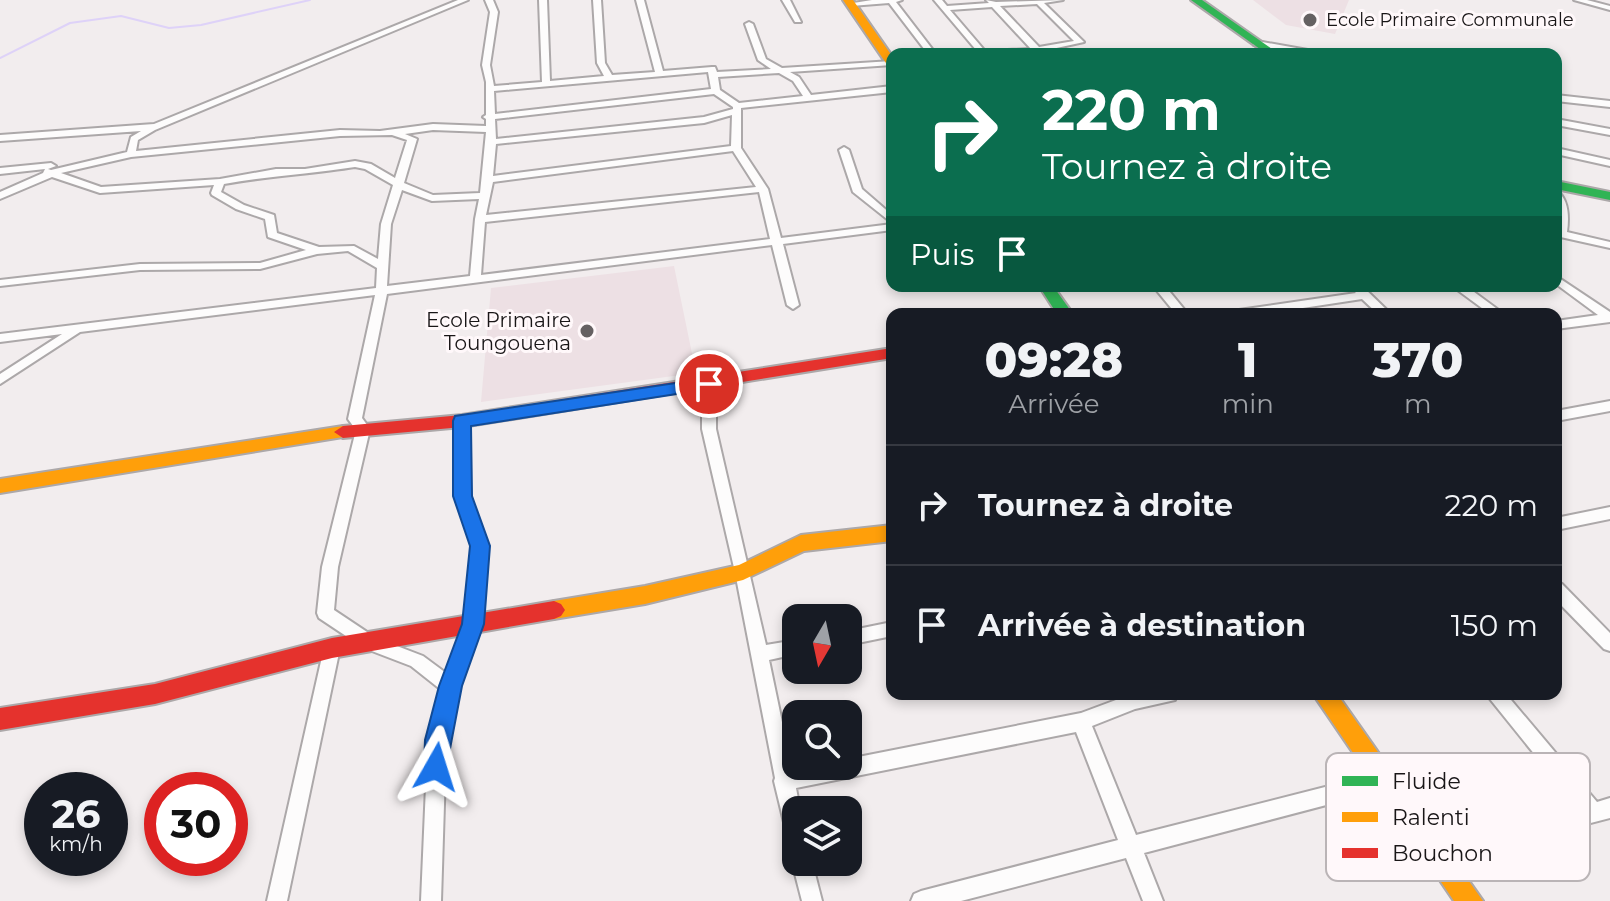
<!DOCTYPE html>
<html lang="fr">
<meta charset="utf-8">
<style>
body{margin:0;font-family:Montserrat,sans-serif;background:#242831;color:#f1f3f6;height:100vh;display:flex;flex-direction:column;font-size:30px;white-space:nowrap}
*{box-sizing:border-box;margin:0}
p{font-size:26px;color:#9ea1a6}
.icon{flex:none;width:44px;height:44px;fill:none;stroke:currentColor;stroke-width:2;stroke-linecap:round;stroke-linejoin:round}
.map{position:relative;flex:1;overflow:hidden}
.sheet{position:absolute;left:886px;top:308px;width:676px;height:392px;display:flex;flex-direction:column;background:#171b24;border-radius:16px;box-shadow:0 4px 12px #0003}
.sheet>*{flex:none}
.hud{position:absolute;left:886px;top:48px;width:676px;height:244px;border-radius:16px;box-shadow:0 4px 12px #0003;background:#0b6e4f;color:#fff;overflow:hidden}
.needle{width:52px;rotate:189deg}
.buttons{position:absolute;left:782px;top:604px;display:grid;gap:16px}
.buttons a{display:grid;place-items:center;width:80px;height:80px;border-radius:16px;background:#171b24;box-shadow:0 4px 12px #0003;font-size:40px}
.speed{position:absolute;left:24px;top:772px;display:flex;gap:16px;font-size:40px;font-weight:700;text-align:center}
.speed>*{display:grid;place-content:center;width:104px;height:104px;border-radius:50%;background:#171b24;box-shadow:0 4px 12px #0003;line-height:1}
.speed small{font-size:20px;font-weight:400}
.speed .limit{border:12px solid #d22;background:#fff;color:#111}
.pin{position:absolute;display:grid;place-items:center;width:68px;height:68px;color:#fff;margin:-34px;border:4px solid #fff;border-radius:50%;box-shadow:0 2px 8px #0007}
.me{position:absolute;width:88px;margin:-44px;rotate:6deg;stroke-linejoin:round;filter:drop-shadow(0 0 6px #0008)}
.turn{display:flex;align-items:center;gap:28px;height:168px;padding:0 24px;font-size:36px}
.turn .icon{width:104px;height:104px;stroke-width:2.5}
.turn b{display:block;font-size:56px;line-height:68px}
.then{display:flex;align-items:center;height:76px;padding:0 24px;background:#0003;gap:16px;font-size:30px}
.eta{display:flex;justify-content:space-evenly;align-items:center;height:136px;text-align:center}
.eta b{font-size:48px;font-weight:800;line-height:56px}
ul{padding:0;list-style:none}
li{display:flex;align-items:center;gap:24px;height:120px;padding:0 24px;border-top:2px solid #363941}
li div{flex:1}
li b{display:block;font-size:30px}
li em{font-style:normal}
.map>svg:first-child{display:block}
</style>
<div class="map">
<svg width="1610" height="901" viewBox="0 0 1610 901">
<rect width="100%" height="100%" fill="#f2edee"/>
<path fill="#ede0e4" d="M1253,0H1349L1335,34L1286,25Z
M674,266L696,373L481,402L491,288Z"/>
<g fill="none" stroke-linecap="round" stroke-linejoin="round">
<path stroke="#ded2f8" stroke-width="2" d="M0,58L70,23L121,16L169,28L201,25L310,0"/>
<g stroke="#aca8a9" stroke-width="4">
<path id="street" d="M458,0H468L155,130L138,140L136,151L340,130L380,131L433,124L486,126V119L483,117L486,115V82L482,65L490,12L485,0H493L498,12L490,65L494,86L542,82L539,0H547L550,81L604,76L597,63L593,0H601L605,63L612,75L655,72L636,0H644L663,71L712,67H715L717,72L771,69L758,60L745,24L749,22L753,24L766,59L782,68L892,61V65L790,72L799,77L811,95L892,86V92L741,108V148L768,189L781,238L892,224V230L783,244L799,305L793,309L787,305L772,245L387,294L362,418L370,429L338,567L334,610L376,638L423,656L446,673L465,624L472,546L456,496L455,421L462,416L469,421L470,496L488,546L481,624L459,686L446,740L441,901H421L428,740L440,689L411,666L364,648L319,618L317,613L322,567L356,430L348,419L375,295L80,332L0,384V374L62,334L0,342V334L376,288L377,268L348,251L317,254L260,269L140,270L0,286V280L140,264L260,263L306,250L268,237L265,219L236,209L212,195L211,193L214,185L100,193L52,177L0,199V192L43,173L45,169L0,174V168L51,163L56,166L48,169L51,170L127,152L131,137L141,131L0,141V135L154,124ZM708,72L711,89L495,114L494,91ZM779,73L793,81L803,96L739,103L720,90L718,77ZM714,94L733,107V109L704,117L496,139L495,119ZM732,115L731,146L493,176L496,144L704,123ZM433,130L486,132L480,193L433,195L404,183L417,139L405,134ZM392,135L407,140L395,178L371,164L355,161L305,169H276L220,179L101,187L61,173L131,157L340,136ZM733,151L756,187L486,215L493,182ZM355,167L365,169L393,185L381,224L378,259L354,246L319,247L277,233L274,215L244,205L221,192L224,184C268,176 311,174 355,167ZM402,190L432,201L479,199L475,219L470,276L387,286L391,224ZM759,192L770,239L481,275L485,222Z
M782,0H790L801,22H795Z
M872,0H902L896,2L936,54H928L889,3L851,6L847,4Z
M934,0H942L947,6L989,3L986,0L996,2L1063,0L1044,3L1084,42L1029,54H971L977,51ZM1037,4L1074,41L1039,47L1000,6ZM992,7L1031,49L985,51L950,10Z
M1574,0H1587L1610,6V10Z
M1257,41L1319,52L1323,54H1305L1254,45L1253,43Z
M1556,95L1610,101V107L1556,101Z
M1556,119L1610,129V135L1556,125Z
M844,147L849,150L862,189L892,215V223L853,192L839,150Z
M1556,148L1610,160V166L1556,154Z
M1556,190C1569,199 1569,217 1567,232L1610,242V248L1556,236L1559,214L1556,207Z
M1556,276L1610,312V322L1556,329V321L1598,315L1556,284Z
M1153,286H1165L1188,314H1176Z
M1349,286H1362L1391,314H1378L1362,299L1264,314H1233L1239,310L1356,293Z
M1452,286H1466L1504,314H1490Z
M709,380L716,384V429L766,645L796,640V654L769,660L792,770L812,766H848V759L1081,713L1132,694H1178L1175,700L1135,709L1092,726L1136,835L1384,772L1391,774L1393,781L1391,788L1144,853L1163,901H1143L1126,858L961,901H911L914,894L921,891L1118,840L1076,732L796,788L800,810H796V846L789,843L774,781L775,778L735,572L702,429V384Z
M1610,401V411L1556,421V411Z
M1610,507V519L1556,530V518Z
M1556,582L1562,584L1610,633V651L1604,649L1556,600Z
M892,622V636L848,645V631Z
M332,640L338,643L340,648L287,901H267L324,648L326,643Z
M1486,694H1506L1597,802L1610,798V818L1437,863L1430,860L1427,853L1430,846L1437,843L1577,807Z
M796,854V862H812L822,901H802L792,862Z"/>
</g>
<g stroke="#aca8a9" stroke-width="4">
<path id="fast" d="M1191,0H1202L1279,54H1267Z
M1556,181L1610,192V200L1556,189Z
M1039,286H1053L1073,314H1057Z"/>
</g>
<g stroke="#aca8a9" stroke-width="4">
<path id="slow" d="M843,0H853L892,56V67L888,66Z
M343,426L352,432L349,436L0,493V479Z
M892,525V541L804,551L743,580L645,604L554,619L547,616L543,610L547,604L554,601L645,586L739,565L801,535Z
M1313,694H1337L1483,901H1454Z"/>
</g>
<g stroke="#aca8a9" stroke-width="4">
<path id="jam" d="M892,348V358L462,427L343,438L334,432L343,426L462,415Z
M554,601L561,604L565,610L561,616L554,619L332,658L155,704L0,730V708L155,684L332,638Z"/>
</g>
<use href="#street" fill="#fdfcfc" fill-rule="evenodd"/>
<use href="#fast" fill="#30b455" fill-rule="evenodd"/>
<use href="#slow" fill="#ff9f0a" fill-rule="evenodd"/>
<use href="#jam" fill="#e5322d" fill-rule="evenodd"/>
</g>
<path fill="#1a73e8" stroke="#114b97" stroke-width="2" d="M709,378L715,380L718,384L715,388L471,426L472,496L490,546L484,624L462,686L445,775L436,779L428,775L424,767L425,740L439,686L462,624L470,546L453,496V421L455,416Z"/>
<g fill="#656162" stroke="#fff8fa" stroke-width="3">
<circle cx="1310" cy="20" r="8"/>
<circle cx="587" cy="331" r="8"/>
</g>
<g text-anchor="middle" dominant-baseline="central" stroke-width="6" stroke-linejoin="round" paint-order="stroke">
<g font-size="18" fill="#191617" stroke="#fff8fa" text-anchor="start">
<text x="1326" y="20">Ecole Primaire Communale</text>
</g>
<g font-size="20" fill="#191617" stroke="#fff8fa" text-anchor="end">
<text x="571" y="320">Ecole Primaire<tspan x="571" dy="23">Toungouena</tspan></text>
</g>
</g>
<rect x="1326" y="753" width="264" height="128" rx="12" fill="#fff8fa" stroke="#bab4b6" stroke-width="2"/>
<rect x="1342" y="776" width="36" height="10" fill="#30b455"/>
<rect x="1342" y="812" width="36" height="10" fill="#ff9f0a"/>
<rect x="1342" y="848" width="36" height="10" fill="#e5322d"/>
<g font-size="22" fill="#191617">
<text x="1392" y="789">Fluide</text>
<text x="1392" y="825">Ralenti</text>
<text x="1392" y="861">Bouchon</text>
</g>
</svg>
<div class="buttons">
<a><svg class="needle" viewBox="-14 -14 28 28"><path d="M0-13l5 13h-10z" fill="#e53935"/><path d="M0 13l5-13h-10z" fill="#9ea1a6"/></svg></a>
<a><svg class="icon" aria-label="search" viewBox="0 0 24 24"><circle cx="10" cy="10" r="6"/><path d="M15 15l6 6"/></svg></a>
<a><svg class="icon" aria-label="layers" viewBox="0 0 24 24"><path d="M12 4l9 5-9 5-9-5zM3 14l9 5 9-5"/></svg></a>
</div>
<div class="speed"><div>26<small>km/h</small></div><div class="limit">30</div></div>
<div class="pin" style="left:709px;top:384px;background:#d93025"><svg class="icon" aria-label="arrive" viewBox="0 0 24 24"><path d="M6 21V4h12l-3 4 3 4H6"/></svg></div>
<svg class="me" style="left:436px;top:767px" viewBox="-20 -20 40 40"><path d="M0-17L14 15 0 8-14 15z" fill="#1a73e8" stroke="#fff" stroke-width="4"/></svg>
<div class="hud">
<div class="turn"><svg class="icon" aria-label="right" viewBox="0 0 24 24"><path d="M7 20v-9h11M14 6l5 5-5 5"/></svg><div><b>220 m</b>Tournez à droite</div></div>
<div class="then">Puis<svg class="icon" aria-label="arrive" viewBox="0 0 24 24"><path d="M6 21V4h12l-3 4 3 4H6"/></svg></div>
</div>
<section class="sheet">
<div class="eta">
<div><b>09:28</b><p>Arrivée</p></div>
<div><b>1</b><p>min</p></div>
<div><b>370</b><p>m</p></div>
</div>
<ul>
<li><svg class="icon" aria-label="right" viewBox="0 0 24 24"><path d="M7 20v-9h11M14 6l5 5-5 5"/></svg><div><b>Tournez à droite</b></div><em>220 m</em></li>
<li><svg class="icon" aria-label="arrive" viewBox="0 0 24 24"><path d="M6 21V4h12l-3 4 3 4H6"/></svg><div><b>Arrivée à destination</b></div><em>150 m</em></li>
</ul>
</section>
</div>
